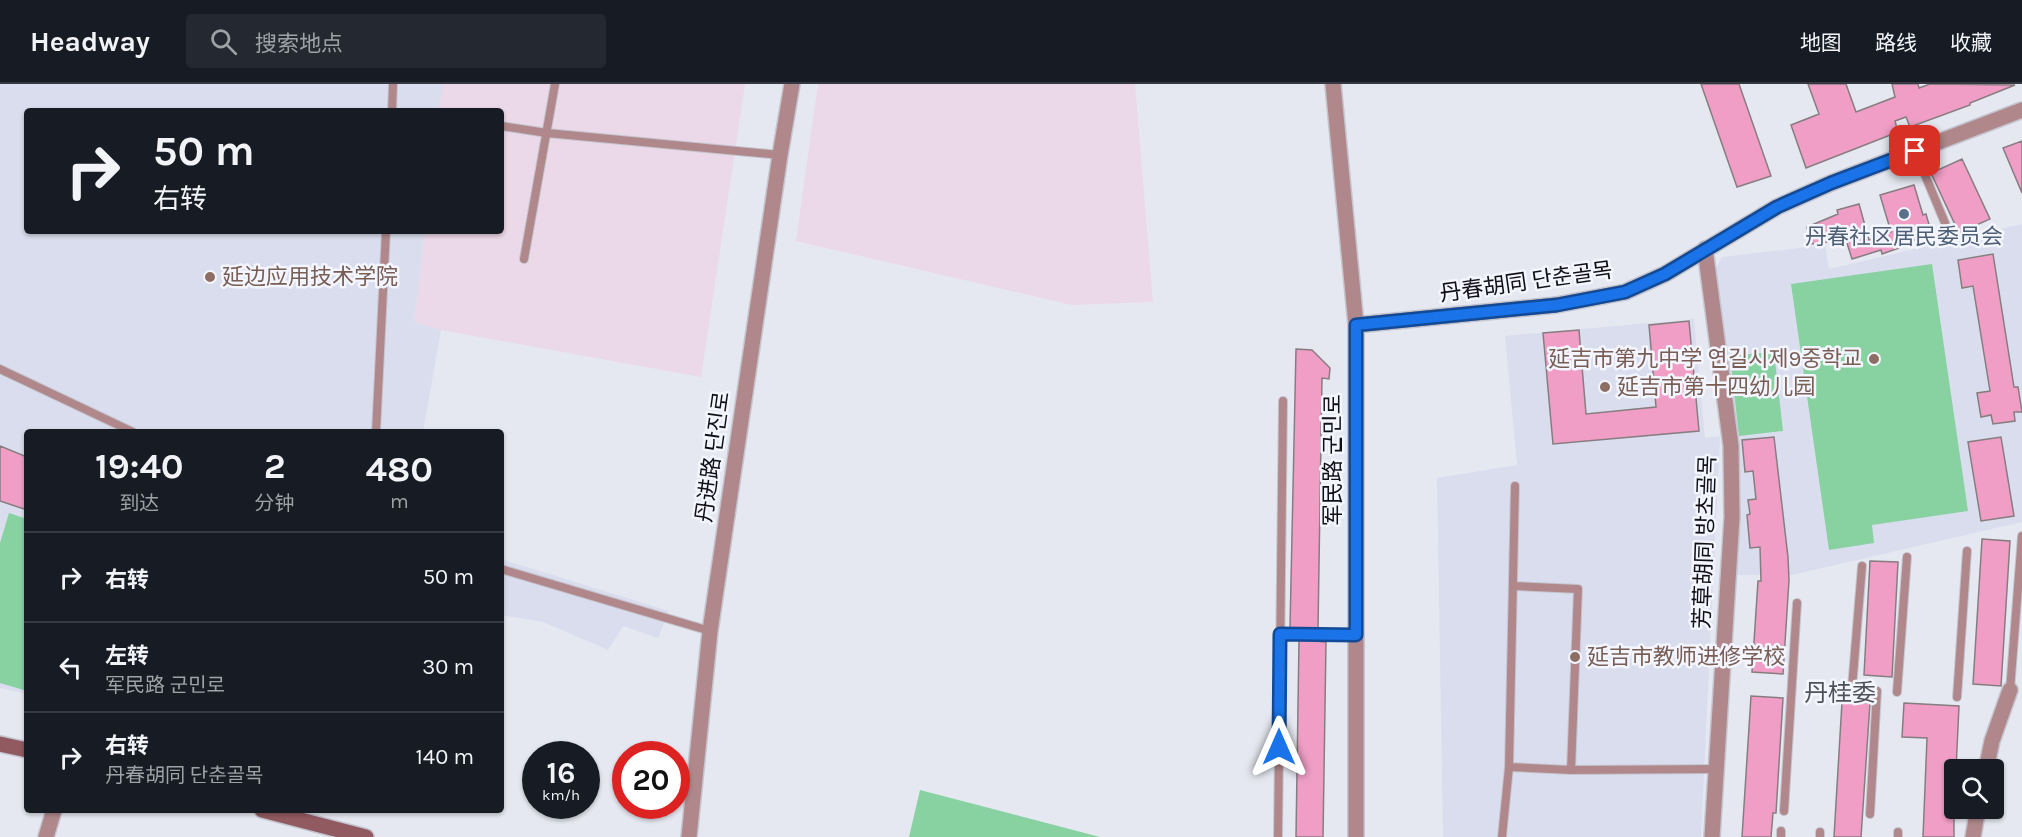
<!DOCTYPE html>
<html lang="zh">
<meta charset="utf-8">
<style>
body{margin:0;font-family:Karla,"Noto Sans SC","Noto Sans KR",sans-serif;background:#242831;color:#f1f3f6;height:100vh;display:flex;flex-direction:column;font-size:22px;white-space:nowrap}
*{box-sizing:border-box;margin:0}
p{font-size:20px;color:#9ea1a6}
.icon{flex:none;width:33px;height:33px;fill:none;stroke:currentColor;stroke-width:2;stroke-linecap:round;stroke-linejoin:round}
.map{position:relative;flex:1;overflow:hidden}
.panel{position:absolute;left:24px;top:345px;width:480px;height:384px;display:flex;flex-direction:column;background:#171b24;border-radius:6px;box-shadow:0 2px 4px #0004}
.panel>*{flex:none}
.guide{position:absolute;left:24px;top:24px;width:480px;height:126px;border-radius:6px;box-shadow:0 2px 4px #0004;background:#171b24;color:#f1f3f6;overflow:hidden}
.fabs{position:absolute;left:1944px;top:675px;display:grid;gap:12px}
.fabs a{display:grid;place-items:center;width:60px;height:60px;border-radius:6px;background:#171b24;box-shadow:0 2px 4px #0004;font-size:30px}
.speed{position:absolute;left:522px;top:657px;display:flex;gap:12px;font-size:30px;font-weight:700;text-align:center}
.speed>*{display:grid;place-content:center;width:78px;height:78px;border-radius:50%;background:#171b24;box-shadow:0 2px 4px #0004;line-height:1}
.speed small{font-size:15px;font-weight:400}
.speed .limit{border:9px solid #d22;background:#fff;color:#111}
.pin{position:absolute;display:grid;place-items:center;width:51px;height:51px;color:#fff;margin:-26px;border-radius:12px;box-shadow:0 3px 9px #0006}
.me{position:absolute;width:66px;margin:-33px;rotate:0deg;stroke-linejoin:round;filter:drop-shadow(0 0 4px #0008)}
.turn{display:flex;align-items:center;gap:21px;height:126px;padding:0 30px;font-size:27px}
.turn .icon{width:78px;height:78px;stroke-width:2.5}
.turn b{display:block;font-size:42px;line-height:51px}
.eta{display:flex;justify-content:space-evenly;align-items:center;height:102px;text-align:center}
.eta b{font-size:36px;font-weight:700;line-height:42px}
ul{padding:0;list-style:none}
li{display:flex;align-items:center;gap:18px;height:90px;padding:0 30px;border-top:2px solid #363941}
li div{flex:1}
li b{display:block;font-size:22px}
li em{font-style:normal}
header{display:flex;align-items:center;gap:36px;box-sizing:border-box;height:84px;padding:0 30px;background:#171b24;border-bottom:2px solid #363941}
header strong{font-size:28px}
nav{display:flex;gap:33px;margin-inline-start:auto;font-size:21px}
.search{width:420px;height:54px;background:#242831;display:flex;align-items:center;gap:15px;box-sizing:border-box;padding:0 21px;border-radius:6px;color:#9ea1a6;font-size:22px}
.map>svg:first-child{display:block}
</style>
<header>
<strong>Headway</strong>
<div class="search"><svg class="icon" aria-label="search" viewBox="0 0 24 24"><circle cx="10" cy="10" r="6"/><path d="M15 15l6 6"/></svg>搜索地点</div>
<nav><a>地图</a><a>路线</a><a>收藏</a></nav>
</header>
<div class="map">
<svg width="2022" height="753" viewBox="0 0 2022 753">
<rect width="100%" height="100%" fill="#e6e8f1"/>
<path fill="#ebd8e8" d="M443,0H745L701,293L441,246L414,238L425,147H501V27H439Z
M818,0H1135L1153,218L1072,221L796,157Z"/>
<path fill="#dadded" d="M0,0H443L439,27H27V147H425L414,238L441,246L423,348H27V610L0,604Z
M2022,140V438L1792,491H1733L1736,364L1716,184L1722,173L1825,161L1829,185Z
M1694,235L1705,354L1720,352L1701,753H1443L1437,394L1517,381L1505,252Z
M501,475L669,527L658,554L623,542L608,566L543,538L501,531Z"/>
<path fill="#88d2a2" d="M1932,180L1968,427L1872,441L1874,459L1829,466L1791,200Z
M1774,268L1783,347L1739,352L1730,272Z
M9,429L27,435V607L0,599V459Z
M920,706L1100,753H909Z"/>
<path fill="#f09ec6" stroke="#867d81" stroke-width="1.5" d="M1701,0H1739L1771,92L1737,103Z
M1808,0H1846L1856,28L1895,13L1892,0H1918L1919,4L1930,0L2015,1L1970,19V21L1910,43L1906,33L1895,37L1898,48L1806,84L1791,41L1819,30Z
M2022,57V109L2003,64Z
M1962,75L1990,135L1959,149L1931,89Z
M1914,101L1923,131L1926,130L1932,151L1898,161L1899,164L1882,170L1881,166L1852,175L1846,156L1811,160L1807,143L1838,130L1837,126L1859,120L1869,156L1891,148L1880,111Z
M1993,170L2014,303H2018L2022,328H2014L2015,337L1993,340L1991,331L1981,333L1977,309L1990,307L1973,202L1962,204L1958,176Z
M1689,237L1699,347L1553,360L1543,249L1579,246L1586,330L1656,323L1649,241Z
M1296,265L1312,266L1330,284L1329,295L1322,294L1318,544H1290Z
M1774,353L1788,473L1789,496L1783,590L1752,588L1758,497H1761L1760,463L1750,464L1747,431L1750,430L1748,416L1756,415L1753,387L1745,388L1742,356Z
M2001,353L2014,432L1981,437L1968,358Z
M0,362L27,373V426L0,417Z
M1982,455L2010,457L2001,602L1973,600Z
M1870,477L1898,478L1892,593L1864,591Z
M1299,556L1326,558L1323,753H1296Z
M1751,612L1783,614L1776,729H1773L1771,753H1742Z
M1842,618L1870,619L1861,753H1834Z
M1904,619L1959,622L1956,686H1954V753H1923L1927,654L1902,653Z"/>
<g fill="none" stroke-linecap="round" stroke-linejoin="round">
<g stroke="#c4c5ce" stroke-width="10">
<path id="service" d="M392,27L393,0
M501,42L547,49L780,71
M1915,67L1950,151
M524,175L555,0
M0,285L133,348
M376,348L386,147
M501,485L710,547
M1513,502L1578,505L1571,686
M1280,550L1356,551
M1852,604L1862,482
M2010,606L2022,452
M1897,608L1907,473
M1957,613L1967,467
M1509,683L1571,686L1717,685
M1784,727L1797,519
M1870,730L1877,607
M1278,753L1283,317
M1502,753L1509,683L1515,402
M1781,753V747
M1820,753V748
M1898,753V748"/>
</g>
<g stroke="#c4c5ce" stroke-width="18">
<path id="minor" d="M1705,165L1731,362L1732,433L1712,753
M1986,686L1992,657L2010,606
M1973,753L1978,724"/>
</g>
<g stroke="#c4c5ce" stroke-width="18">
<path id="tertiary" d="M1333,0L1356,241V753
M1356,241L1556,221L1625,208L1665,190L1777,123L1831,99L2022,26
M46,753L54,726
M689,753L710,547L780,71L792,0"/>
</g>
<g stroke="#c4c5ce" stroke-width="18">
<path id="secondary" d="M0,660L27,666
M262,726L366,753"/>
</g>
<use href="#service" stroke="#b0888c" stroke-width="8"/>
<use href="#minor" stroke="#b0888c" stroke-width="15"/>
<use href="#tertiary" stroke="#b0888c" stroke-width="15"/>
<use href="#secondary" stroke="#915960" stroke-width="15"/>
</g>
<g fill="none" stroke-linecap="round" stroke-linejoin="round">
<g stroke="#114b97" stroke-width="15">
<path id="route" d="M1279,663L1280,550L1356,551V241L1557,221L1625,208L1665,190L1777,123L1831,99L1915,67"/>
</g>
<use href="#route" stroke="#1a73e8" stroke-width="10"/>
</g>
<circle fill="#5c6f8a" stroke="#f3f5ff" stroke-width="2" cx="1904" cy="130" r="6"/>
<g fill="#8d6e63" stroke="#f3f5ff" stroke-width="2">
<circle cx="210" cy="193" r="6"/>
<circle cx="1874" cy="275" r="6"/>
<circle cx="1605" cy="303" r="6"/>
<circle cx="1575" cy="573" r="6"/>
</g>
<g text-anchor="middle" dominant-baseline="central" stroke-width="5" stroke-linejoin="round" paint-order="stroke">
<g font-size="22" fill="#4e5e75" stroke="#f3f5ff">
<text x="1904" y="153">丹春社区居民委员会</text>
</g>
<g font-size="22" fill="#785e54" stroke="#f3f5ff" text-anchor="start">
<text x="222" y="193">延边应用技术学院</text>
<text x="1862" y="275" text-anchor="end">延吉市第九中学 연길시제9중학교</text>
<text x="1617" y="303">延吉市第十四幼儿园</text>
<text x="1587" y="573">延吉市教师进修学校</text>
</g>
<g font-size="22" fill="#101014" stroke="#f3f5ff">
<text transform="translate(1526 198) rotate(-8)">丹春胡同 단춘골목</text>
<text transform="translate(713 373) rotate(-82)">丹进路 단진로</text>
<text transform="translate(1333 376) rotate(-90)">军民路 군민로</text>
<text transform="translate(1705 458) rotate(-88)">芳草胡同 방초골목</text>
</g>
<g font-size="24" fill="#505159" stroke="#f3f5ff">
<text x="1840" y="609">丹桂委</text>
</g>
</g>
</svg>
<div class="fabs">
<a><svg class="icon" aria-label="search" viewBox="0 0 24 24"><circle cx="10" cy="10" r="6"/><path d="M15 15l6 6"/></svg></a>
</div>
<div class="speed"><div>16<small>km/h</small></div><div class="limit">20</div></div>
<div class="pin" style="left:1915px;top:67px;background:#d93025"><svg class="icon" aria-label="arrive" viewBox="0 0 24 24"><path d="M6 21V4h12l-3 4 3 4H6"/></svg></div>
<svg class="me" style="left:1279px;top:663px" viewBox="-20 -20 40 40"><path d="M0-17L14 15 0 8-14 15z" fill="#1a73e8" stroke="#fff" stroke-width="4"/></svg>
<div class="guide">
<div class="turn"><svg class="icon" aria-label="right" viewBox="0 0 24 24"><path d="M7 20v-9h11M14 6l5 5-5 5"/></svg><div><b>50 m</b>右转</div></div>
</div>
<section class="panel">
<div class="eta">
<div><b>19:40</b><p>到达</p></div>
<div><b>2</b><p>分钟</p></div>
<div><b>480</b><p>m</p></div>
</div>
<ul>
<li><svg class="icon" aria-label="right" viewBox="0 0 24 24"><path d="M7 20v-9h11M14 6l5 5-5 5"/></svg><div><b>右转</b></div><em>50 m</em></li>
<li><svg class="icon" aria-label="left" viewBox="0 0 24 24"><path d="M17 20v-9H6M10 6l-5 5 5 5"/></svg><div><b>左转</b><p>军民路 군민로</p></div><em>30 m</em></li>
<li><svg class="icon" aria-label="right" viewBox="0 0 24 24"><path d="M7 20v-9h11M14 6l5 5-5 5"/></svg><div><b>右转</b><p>丹春胡同 단춘골목</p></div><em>140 m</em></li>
</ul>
</section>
</div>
